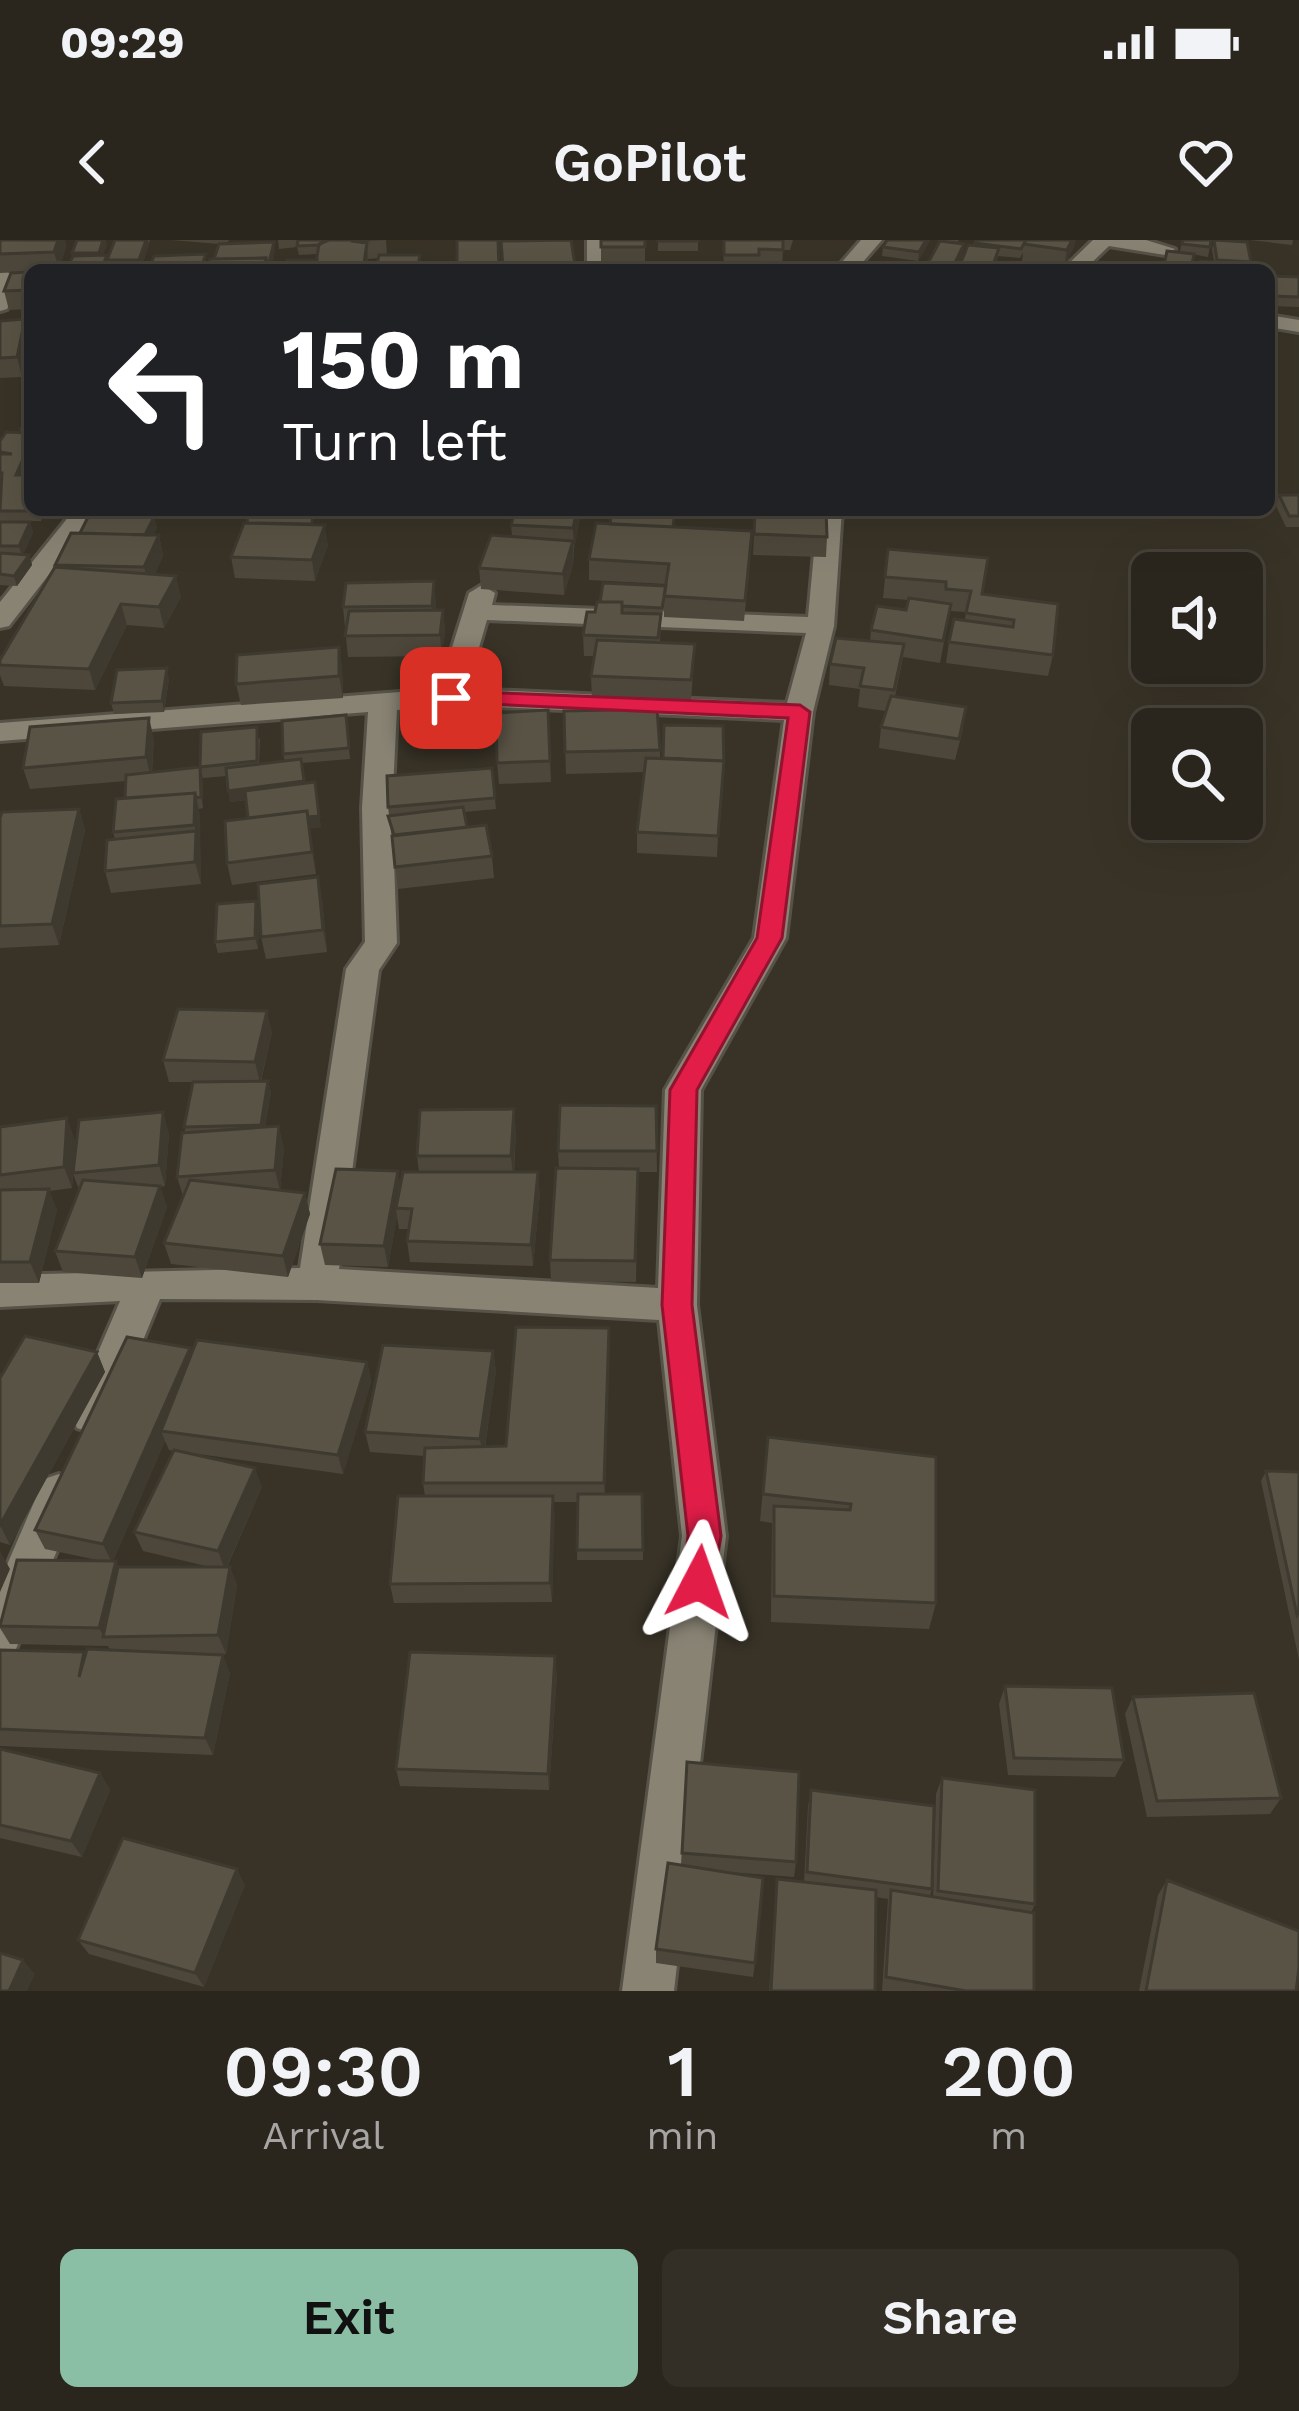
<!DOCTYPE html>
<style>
body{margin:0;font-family:"Work Sans",sans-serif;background:#332e26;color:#f1f3f6;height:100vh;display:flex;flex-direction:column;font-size:45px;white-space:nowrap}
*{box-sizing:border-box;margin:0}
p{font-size:39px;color:#a6a5a4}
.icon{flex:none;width:66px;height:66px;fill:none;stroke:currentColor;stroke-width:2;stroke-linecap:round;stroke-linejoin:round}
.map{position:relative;height:1751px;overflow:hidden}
.panel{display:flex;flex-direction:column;background:#2b261d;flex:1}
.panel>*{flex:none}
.top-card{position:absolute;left:24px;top:24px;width:1251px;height:252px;border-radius:18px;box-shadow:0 12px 48px #0002,0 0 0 3px #47433b;background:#202124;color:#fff;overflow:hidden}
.buttons{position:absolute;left:1131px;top:312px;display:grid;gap:24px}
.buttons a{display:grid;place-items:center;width:132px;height:132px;border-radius:18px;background:#2b261d;box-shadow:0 12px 48px #0002,0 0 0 3px #47433b;font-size:60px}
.pin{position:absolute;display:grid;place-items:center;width:102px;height:102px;color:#fff;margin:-51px;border-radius:24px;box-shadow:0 6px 18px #0006}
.me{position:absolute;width:132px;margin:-66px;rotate:4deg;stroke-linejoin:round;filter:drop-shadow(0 0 9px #0008)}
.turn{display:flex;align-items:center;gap:42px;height:252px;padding:0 60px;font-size:54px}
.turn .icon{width:156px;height:156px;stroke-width:2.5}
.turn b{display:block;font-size:84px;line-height:102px}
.eta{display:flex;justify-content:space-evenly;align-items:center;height:204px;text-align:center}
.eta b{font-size:72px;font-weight:600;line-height:84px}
.action{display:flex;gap:24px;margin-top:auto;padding:24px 60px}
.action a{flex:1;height:138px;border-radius:18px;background:#8abfa5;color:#111;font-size:48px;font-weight:600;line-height:138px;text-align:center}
.action a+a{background:#332e26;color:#f1f3f6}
.status{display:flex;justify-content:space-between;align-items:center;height:84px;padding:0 60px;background:#2b261d;direction:ltr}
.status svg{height:33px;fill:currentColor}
header{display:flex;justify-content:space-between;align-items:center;height:156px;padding:0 60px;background:#2b261d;font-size:54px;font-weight:600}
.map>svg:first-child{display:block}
</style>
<div class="status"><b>09:29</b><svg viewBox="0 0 49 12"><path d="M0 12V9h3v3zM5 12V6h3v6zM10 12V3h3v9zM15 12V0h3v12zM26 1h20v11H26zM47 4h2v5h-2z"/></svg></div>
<header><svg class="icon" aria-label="back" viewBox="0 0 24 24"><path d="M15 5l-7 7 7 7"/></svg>GoPilot<svg class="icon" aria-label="heart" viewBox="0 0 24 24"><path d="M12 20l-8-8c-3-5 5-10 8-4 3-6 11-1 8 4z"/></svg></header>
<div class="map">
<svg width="1299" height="1751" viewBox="0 0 1299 1751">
<rect width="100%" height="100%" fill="#393327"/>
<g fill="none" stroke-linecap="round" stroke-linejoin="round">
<g stroke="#565247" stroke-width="6">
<path id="minor" d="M587,0H607V30H587Z
M861,0H882L856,30H835Z
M1093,0H1146L1175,9L1165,15L1109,6L1084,30H1062Z
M0,28L22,40L7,69L0,71Z
M1269,75L1299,80V92L1269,87Z
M74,270H99L9,386L0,388V362Z
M818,270H842L834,386L813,472L786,698L701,850L697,1065L726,1296L674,1751H622L682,1296L659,1080L317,1060L160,1059L107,1188L92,1193L77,1188L71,1175L120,1061L0,1067V1035L300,1028L346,729L365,702L362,568L368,472L0,501V483L439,449L469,353L482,345L495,353L492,365L808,377ZM487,380L806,393L787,463L467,449ZM451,465L784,480L754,698L665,850L658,1048L339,1029L379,730L397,703L392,568L397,470Z
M59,1234L74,1239L81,1253L16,1409L0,1415V1341L44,1239Z"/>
</g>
<use href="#minor" fill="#898374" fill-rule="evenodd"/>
</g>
<path fill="#4d473b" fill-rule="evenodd" d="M0,0H65L66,7L59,30L0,33Z
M115,0H150L142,26L207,23L205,30L109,29L108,26L107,30H66L72,16V13L107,4L103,15L108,18Z
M171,0H229L227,3L275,12L214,19L219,4Z
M278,0H325V2L386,0L387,15L420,24L379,18L368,19V30L317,20L318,14L299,15L297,7L279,9Z
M571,0L575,30H503L501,1Z
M601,0H645V25H601Z
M658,0H698V11H658Z
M723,0H793L790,10H783L782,28H759V30H724Z
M936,0H959L957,3L964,4L963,13L955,30H928V23L942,1Z
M976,0L1075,4L1064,28L1022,22L1023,12L1020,18L998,16L994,30H959L960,25L974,5Z
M1182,0H1211L1208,17L1180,12Z
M1214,0L1251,22L1249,30H1198L1200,21L1214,22L1212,9Z
M1250,0H1293L1292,5Z
M929,2L918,21L882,16L883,7Z
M30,32V69L9,70L4,51Z
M1269,36L1299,37V67L1269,66Z
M0,81L30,98L22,137L0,138Z
M30,176V223L24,235L30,270H45L41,281H0V201L20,193V189Z
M1279,255H1299V287H1286L1276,266Z
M114,270H203L202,272L115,274Z
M755,270L827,297L826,317L753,315Z
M154,277L157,288L153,295H159L163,316L155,334L181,357L164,388L127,385L95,450L4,446L0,435V420L55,325L80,293Z
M580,278L574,309V321L564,355L481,349L479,328L512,296L511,285Z
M0,282H30L33,293L23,314L29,315L32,325L17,346L0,345Z
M314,284L328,305L315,341L235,338L231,317Z
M674,287L751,311L744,381L664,377V365L661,379L660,402L695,404L691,462L592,457L591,436L594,416H584L583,395L595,372L666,344L589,340V319Z
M888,309L982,354L1053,415L1048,436L946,423L949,402L965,380L966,372L950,371L940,423L903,417L895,456L963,489L955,520L879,508L881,487L886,471L858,467L860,449L829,445L830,424L870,401L871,390L906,370L909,360L883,358Z
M436,362L435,370H443L445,391L442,416L348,417L343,367Z
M339,407L342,428L343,458L241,465L236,444Z
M169,439L164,472L114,474L111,463Z
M548,470L551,542L499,544L497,523Z
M564,471L660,510V518H663L723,486L717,617L637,613V592L645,532L566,534Z
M346,475L350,519L302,523L305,544L321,587L310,588L316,634L232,645L227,623L248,578L246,560L230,562L227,536L203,538V568L199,569L201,644L111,653L105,631L115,599L113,592L125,558L126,541L30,549L23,528L154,499L152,532L200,527L260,498L259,524L285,521L283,514Z
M492,528L496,569L464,572L467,587L492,616L494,638L398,649L388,567Z
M79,569L85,590L59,705L0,708V578Z
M322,658L327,712L266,719L261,697Z
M259,672L258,709L218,713L215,702Z
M272,792L261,841H268L271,852L265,887L284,908L280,950L305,953L310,974L288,1037L171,1024L164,1003L183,956L177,937L193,842H169L163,820Z
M656,866L657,932H638L636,1042L551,1041L550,1020L559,928L558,911Z
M0,887L75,900L73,931L169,893L165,946L160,947L167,967L142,1038L63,1032L55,1011L79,949L73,934L72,948L49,951L57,970L39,1043H0Z
M516,890L514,932L540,953L533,1026L410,1022L407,1001L409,989H399L397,976L388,1027L325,1025L320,1004L398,931L400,945L419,932L417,916Z
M609,1088L605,1254H642L643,1320H577L578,1262H554L552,1362L394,1363L390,1344L425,1256L423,1243L424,1216L370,1212L365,1192L493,1111L496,1131L485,1207L506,1206Z
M97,1112L105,1132L10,1305L0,1302V1133L1,1135Z
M192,1113L367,1122L371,1142L343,1234L191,1213L262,1247L227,1327H230L237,1345L226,1414H204L230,1433L213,1515L0,1506V1410L84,1412L85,1415L110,1410L108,1406L10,1404L0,1388V1382L102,1321L45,1309L35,1290ZM165,1201L169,1210L174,1211L134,1292L143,1311L210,1327H118L113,1321Z
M768,1197L936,1217V1363L929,1389L771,1382L772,1283L760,1281Z
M1266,1231L1299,1232V1420L1261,1241Z
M557,1434L549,1550L400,1546L396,1529Z
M1005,1446L1124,1520L1115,1537L1008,1535L999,1464Z
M1133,1457L1281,1558L1270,1574L1147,1577L1125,1474Z
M0,1509L100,1533L110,1550L82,1617L0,1598Z
M687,1522L796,1622L794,1637L729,1632L755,1723L753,1737L656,1723V1709L681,1625Z
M942,1538L1035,1664L1031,1673L1034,1751H882L888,1659L876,1657L875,1751H769L777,1639L804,1642L808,1566L811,1550L932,1649L930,1656L933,1657L936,1554Z
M1167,1640L1296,1751H1139L1158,1655Z
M245,1645L204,1747L89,1714L78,1700Z"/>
<path fill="#3e3a30" d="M58,0H65L66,7L59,30L54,12Z
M103,0H106L107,4L101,22L99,13Z
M146,0H148L149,5L141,29L139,20Z
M926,0H930L929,2L918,21L919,12Z
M1072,0H1076L1075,4L1064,28L1067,10Z
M274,2L275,12L271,30H264L266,18Z
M367,3L368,30H363Z
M964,4L963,13L955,30H953Z
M25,79L30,98L22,137L17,117Z
M26,212L29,223L19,245L16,235Z
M577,270H580V278L574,309L573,288Z
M154,277L157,288L146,310L143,299Z
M30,282L33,293L22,317L19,306Z
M325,285L328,305L315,341L312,320Z
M159,295L163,316L149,348L144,327Z
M573,301L574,321L564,355L563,334Z
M29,315L32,325L17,346L14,336Z
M176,336L181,357L164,388L159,367Z
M434,341L436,362L434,387L432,366Z
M121,364L127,385L95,450L89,429Z
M443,370L445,391L442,416L440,395Z
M339,407L342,428L343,458L339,436Z
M167,428L169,439L164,472L162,461Z
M149,478L154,499L151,539L146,517Z
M301,519L306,552L230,562L228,551Z
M200,527L203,538V568L201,557Z
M315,542L321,587L310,588L316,634L312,612L251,596Z
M195,553L200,574L201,644L195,622Z
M79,569L85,590L59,705L52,684Z
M318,637L322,658L327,712L323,690Z
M256,661L259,672L258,709L255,698Z
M267,771L272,792L260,843L255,822Z
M268,841L271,852L264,896L261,885Z
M514,869L516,890L513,937L511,916Z
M163,872L169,893L165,946L159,925Z
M67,878L75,900L72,948L64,927Z
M279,886L284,908L280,951L275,930Z
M398,931L402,952L396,968L397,976L388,1027L384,1006Z
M538,932L540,953L533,1026L531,1005Z
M160,946L167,967L142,1038L135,1017Z
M49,949L57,970L39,1043L30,1022Z
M305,953L310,974L288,1037L283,1016Z
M609,1088L610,1109L605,1262L604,1243Z
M190,1108L197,1128L161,1191L165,1201L112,1323L103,1304Z
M493,1111L496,1131L483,1219L480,1199Z
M97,1112L105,1132L10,1305L0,1285Z
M367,1122L371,1142L343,1234L338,1215Z
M255,1228L262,1247L225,1330L218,1311Z
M553,1256L555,1275L552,1362L550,1343Z
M0,1311L10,1329L0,1352Z
M116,1321L125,1340L104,1397L99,1388Z
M230,1327L237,1345L226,1414L218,1395Z
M223,1415L230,1433L213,1515L205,1498Z
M555,1416L557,1434L549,1550L548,1534Z
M100,1533L110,1550L82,1617L71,1601Z
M237,1629L245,1645L204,1747L195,1733Z
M23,1720L35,1734L27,1751H9Z"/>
<path fill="#595345" stroke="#3e3a30" stroke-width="3" d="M0,0H58L54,12L0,14Z
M77,0H103L99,13H72Z
M115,0H146L139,20H107Z
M298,0H324V2L319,5L297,6Z
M329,0H370L351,1L367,3L363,30H315L319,4Z
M457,0H498L499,30H457Z
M571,0L575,25L503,28L501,1Z
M601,0H645V7H601Z
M658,0H698V1H658Z
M724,0H783V10L759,9V15H724Z
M887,0H926L919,12L883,7Z
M976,0H1026L1021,9L975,3Z
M1026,0H1072L1067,10L1024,4Z
M1183,0H1211L1210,7L1182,4Z
M1214,0L1247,2L1251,22L1217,20Z
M940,1L964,4L953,27L928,23Z
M274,2L268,27L266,18L214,19L219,4Z
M968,5L999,8L992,28L960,25Z
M1167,11L1194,14L1191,30H1163Z
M206,14L200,30H194L193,26H150L154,16Z
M107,15L101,30H66L73,16Z
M379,15H420L417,30H376Z
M266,18L264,30H207L210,19Z
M287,20H317L315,30H285Z
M1200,21L1247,25V30H1200Z
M135,26H193L192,30H134Z
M1068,26L1112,30H1068Z
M30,32V50L4,51L11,33Z
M1269,36L1299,37V57L1269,56Z
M25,79L17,117L0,118V81Z
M30,176V190L20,189Z
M6,192L30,193V212H26L16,235H30V270L38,271H0L2,233H0V214H12L0,212V201Z
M1279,255H1299V276H1289Z
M248,270H313L312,284L247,283Z
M515,270H577L573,288L511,285Z
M612,270H675L673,287L610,284Z
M755,270H826L827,297L754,294Z
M89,275L154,277L145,295L80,293Z
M0,282H30L19,306H0Z
M244,283L325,285L312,320L231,317Z
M596,283L752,291L745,361L664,356L669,324L589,319Z
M71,293L159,295L144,327L55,325Z
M491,295L573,301L563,334L479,328Z
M888,309L988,318L982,354L1058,364L1053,415L949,402L954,379L1013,387L1014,380L966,373L971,351L946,349V342L885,337Z
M0,313L29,315L14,336L0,334Z
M55,327L176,336L159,367L121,364L89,429L0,425V420Z
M434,341L432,366L343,367L346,343Z
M603,343L666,346L662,368L622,366V362H600Z
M909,358L951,364L943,401L871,390L877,366L906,370Z
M597,362H622V373L661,374L658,398L583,395L587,372H595Z
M443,370L440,395L345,396L349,371Z
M836,398L904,404L894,450L860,446L864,428L830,424Z
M597,400L695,404L691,440L591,436Z
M339,407V436L236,444L237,415Z
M167,428L162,461L111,463L117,430Z
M891,456L966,467L959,499L881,487Z
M657,469L660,510L565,512L564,471Z
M548,470L550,521L497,523L496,473Z
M346,475L349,508L283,514L282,481Z
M149,478L146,517L23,528L30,487Z
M664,485L723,486L724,524V521L663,518Z
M257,487V521L200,527L201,492Z
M646,518L724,521L718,596L637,592Z
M301,519L304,541L228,551L226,528Z
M200,527L201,557L196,558L195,553L125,558L126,535Z
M492,528L495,558L388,567L387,536Z
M315,542L319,576L308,577L307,571L248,578L245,551Z
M195,553L194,585L113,592L116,559Z
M463,567L467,587L394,595L388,576Z
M79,569L52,684L0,686V578L2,572Z
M307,571L312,612L227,623L225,581Z
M486,585L492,616L395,627L392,596Z
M196,591L195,622L105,631L107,600Z
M318,637L323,690L261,697L258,644Z
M256,661L255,698L215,702L217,664Z
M178,769L267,771L255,822L163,820Z
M268,841L261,885L184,887L193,842Z
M560,865L656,866L657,911H558Z
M514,869L511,916H417L420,870Z
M163,872L159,925L73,933L79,880Z
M67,878L64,927L0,935V887Z
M279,886L275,930L177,937L182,893Z
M556,928L638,929L635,1021L550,1020Z
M336,929L398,931L384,1006L320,1004Z
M403,932H538L531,1005L407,1001L412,969L396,968Z
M83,940L160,946L135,1017L55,1011Z
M190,940L305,953L283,1016L164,1003Z
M49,949L30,1022H0V950Z
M516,1087L609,1088L604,1243H423L425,1208L506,1206Z
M25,1096L97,1112L0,1285V1138Z
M127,1097L190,1108L103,1304L35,1290Z
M197,1100L367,1122L338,1215L161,1191Z
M383,1105L493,1111L480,1199L365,1192Z
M768,1197L936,1217V1363L774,1356V1266L850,1270L851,1264L763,1254Z
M174,1210L255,1228L218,1311L134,1292Z
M1266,1231L1299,1232V1372L1297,1375Z
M578,1254H642L643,1310H577Z
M398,1256H553L550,1343L390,1344Z
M17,1320L116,1321L99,1388L0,1386Z
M118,1327H230L218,1395L103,1397Z
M87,1409L223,1415L205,1498L0,1489V1410L84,1412L79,1437Z
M410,1412L555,1416L548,1534L396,1529Z
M1005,1446L1112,1448L1124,1520L1014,1518Z
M1254,1453L1281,1558L1157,1561L1133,1457Z
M0,1509L100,1533L71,1601L0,1585Z
M687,1522L799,1532L796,1622L682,1613Z
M942,1538L1035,1550V1664L938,1651Z
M811,1550L934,1566L932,1649L807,1632Z
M123,1598L237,1629L195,1733L78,1700Z
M668,1623L763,1638L755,1723L656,1709Z
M777,1639L876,1650L875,1751H771Z
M1167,1640L1299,1691V1728L1296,1751H1146Z
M891,1650L1034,1673V1751H966L886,1737Z
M0,1713L23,1720L9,1751H0Z"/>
<path fill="#e11d48" stroke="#92132f" stroke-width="3" d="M451,451L800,465L810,472L782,698L697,850L692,1065L721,1296L711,1353L699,1357L687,1353L682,1342L688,1296L662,1065L670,850L757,698L788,478L444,462V453Z"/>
</svg>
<div class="buttons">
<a><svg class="icon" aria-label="sound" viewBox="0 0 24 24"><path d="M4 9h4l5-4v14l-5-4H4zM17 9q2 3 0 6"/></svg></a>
<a><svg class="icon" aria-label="search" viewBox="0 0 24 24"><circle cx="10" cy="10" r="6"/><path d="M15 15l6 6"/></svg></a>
</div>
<div class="pin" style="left:451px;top:458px;background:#d93025"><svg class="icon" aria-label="arrive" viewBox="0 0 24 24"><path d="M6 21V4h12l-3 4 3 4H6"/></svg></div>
<svg class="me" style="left:699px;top:1342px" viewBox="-20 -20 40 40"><path d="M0-17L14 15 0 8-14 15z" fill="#e11d48" stroke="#fff" stroke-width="4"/></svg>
<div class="top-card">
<div class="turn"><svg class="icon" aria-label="left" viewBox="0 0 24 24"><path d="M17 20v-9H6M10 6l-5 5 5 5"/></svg><div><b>150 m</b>Turn left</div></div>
</div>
</div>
<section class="panel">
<div class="eta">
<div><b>09:30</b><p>Arrival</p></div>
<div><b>1</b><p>min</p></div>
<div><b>200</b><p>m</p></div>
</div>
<div class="action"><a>Exit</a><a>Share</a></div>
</section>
